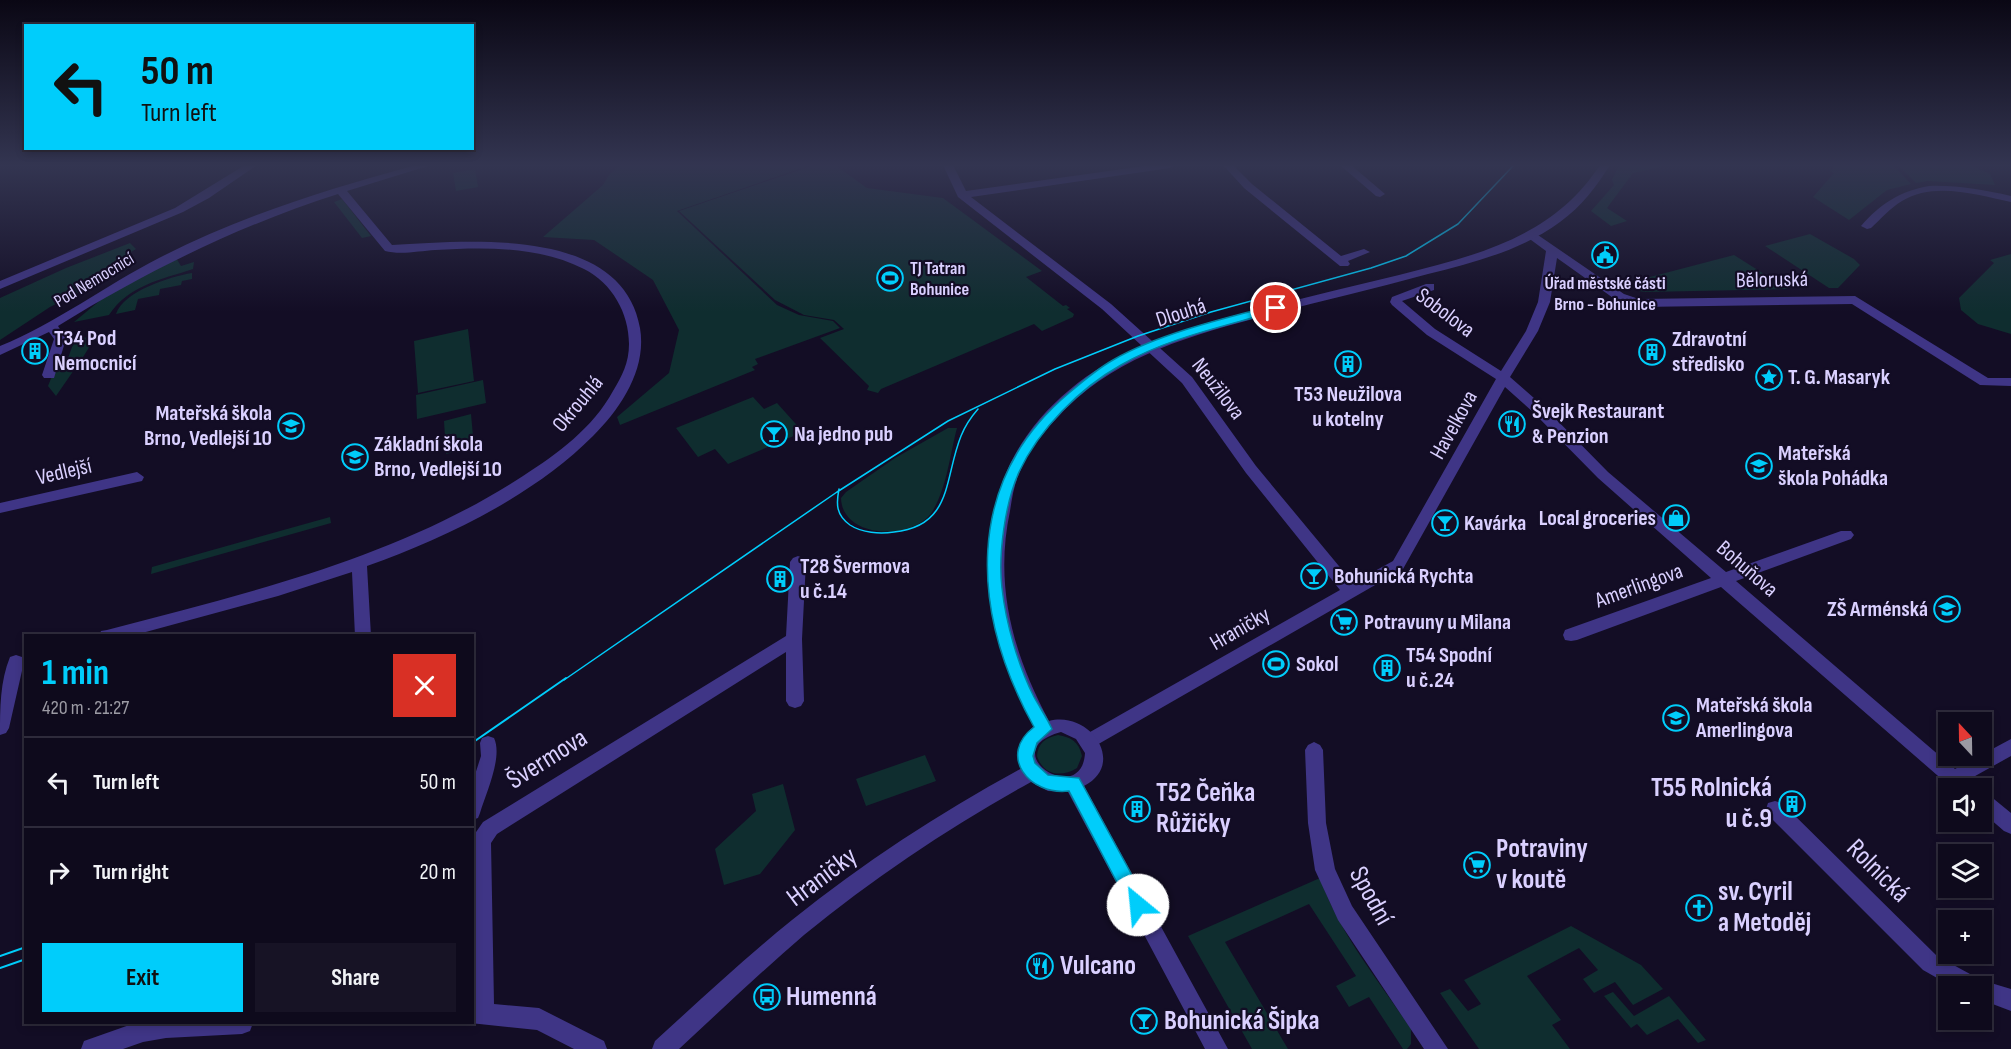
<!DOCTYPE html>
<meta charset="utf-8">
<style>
body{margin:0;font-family:"Sofia Sans Condensed",sans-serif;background:#171325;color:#f1f3f6;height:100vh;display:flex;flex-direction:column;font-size:22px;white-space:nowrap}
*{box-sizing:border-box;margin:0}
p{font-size:20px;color:#9b9aa3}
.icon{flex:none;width:33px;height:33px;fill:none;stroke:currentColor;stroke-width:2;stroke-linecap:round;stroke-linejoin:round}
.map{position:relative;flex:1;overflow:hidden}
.drawer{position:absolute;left:24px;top:634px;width:450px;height:390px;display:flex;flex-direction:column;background:#0e0a1c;border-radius:0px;box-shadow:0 3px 9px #0003,0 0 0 2px #2e2b3b}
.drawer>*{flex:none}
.guide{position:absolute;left:24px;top:24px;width:450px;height:126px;border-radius:0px;box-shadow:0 3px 9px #0003,0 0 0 2px #2e2b3b;background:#00cdfb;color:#111;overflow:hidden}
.needle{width:39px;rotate:338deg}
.controls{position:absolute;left:1938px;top:712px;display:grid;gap:12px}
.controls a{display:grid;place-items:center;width:54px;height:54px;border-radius:0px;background:#0e0a1c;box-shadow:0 3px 9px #0003,0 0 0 2px #2e2b3b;font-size:30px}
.pin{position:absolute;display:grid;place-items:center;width:51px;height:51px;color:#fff;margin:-26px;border:3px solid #fff;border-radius:50%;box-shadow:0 2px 6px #0007}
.me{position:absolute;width:66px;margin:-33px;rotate:332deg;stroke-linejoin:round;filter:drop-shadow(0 0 4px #0008)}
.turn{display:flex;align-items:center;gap:21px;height:126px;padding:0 18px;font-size:27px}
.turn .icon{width:78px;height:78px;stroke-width:2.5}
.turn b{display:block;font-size:42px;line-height:51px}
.round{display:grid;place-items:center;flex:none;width:63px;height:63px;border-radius:0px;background:#171325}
.overview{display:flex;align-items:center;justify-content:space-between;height:102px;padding:0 18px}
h1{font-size:36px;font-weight:700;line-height:45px;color:#00cdfb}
.action{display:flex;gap:12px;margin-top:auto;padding:12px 18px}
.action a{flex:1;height:69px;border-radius:0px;background:#00cdfb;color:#111;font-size:24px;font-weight:700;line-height:69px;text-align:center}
.action a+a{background:#171325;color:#f1f3f6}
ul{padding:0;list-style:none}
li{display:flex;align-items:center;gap:18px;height:90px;padding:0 18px;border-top:2px solid #2e2b3b}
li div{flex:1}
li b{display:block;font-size:22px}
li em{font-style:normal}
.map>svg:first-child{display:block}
</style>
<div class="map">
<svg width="2011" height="1049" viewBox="0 0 2011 1049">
<rect width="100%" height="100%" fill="#130d25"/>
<path fill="#0f2d2f" d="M620,165H811L677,211L777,305L799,315L833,321L840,328L755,359L758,364L752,367L755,370L620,425L617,417L669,373L679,330L653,280L631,265L594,240L543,237L603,185L609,175Z
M814,165H835L867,188L943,198L1042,271L1026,277L1063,306L1066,305L1070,308L1067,309L1074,314L1073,317L1042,331L1034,324L881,389L878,393L867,390L869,386L820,338L844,329L834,320L804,315L775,300L679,211Z
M1619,165H1671L1633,173L1607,208L1627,221L1611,226L1591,211L1614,185L1612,180Z
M1835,165H1893L1911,184L1887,190L1849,220L1813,197L1834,173L1830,171Z
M1898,165H1971L1990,174L1995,185L1928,181L1916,183Z
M475,169L478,187L456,191L453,173Z
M342,199L371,236L362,238L334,202Z
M1810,234L1854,259L1860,265L1838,288H1829L1765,246Z
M130,243L136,249L126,255L132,266L50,307L0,340V298L66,268Z
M2011,254V334L1978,324L1961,310L1959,298L1994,263L1990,260Z
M1734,255L1788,289L1646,292L1638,291L1627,283Z
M176,258L181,266L194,262L193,269C160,280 129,285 109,315L74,322L103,298Z
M192,273V279L182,281L181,285L160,289L159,295L138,299L135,310L116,314C124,291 169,277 192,273Z
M468,329L474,381L418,393L414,341Z
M96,336L77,367H55L58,360L68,358L75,339Z
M74,370L56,396L48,386L54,371Z
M483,380L486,403L417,419L416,395Z
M753,397L764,409L777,403L803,432L728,464L715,449L698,457L676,428Z
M471,414L474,447L446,454L444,421Z
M948,428H957C950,454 947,488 932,512C913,541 842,539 841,498L846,492L895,458Z
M330,517L331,523L151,574L152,567Z
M1058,735C1071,737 1079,742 1082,756L1077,768C1061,778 1043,775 1037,756C1038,743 1045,738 1058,735Z
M925,755L936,781L866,806L856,779Z
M783,784L795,830L760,874L724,885L715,849L756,811L752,794Z
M1320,878C1339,933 1379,981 1411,1029V1044L1407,1049H1403L1369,997L1349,1007L1336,986L1356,976L1309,904L1225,942L1288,1049H1252L1188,936Z
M1571,926L1641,965L1663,989L1633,1005L1615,982L1594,993L1583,979L1598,970L1579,948L1527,976L1561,1020L1552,1025L1570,1049H1479L1440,993L1450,989L1468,1011L1481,1004L1464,980Z
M1613,992L1634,1016L1669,996L1706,1040L1698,1043L1678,1019L1647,1035L1637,1024L1631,1028L1604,996Z"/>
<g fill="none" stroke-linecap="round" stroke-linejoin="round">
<path fill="#3f3586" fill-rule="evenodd" d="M488,736L494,738C503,757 486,793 480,813L478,818L472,820V784L481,756L480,743L482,738Z"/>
<path fill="#3f3586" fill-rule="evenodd" d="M416,165H431L347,191L392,245C467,241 622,225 640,328C647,369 621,408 593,436C533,496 446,538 367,566L371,636H355L352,572L278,596L131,636H99L101,631L107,630C251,592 397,558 523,476C557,454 593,428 613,391C622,376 629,363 629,344C629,313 612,283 584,269C539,246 485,247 435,250C420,251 400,255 385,251L338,194C238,226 147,271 58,326L66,339L54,378H44L42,375L54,339L49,332L0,355V346C55,324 106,285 159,258C241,216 328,189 416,165Z
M943,165H953L966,191L1151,165H1175L1170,168L971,197L1111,304L1192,377L1256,466L1353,583L1393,561L1496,379L1427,335L1392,305L1390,302L1392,297L1426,284H1434V290L1402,301L1435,329L1501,371L1526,331L1538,302L1546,251L1527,237V233H1535L1624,294L1639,299L1855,296L1988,378H2011V386L1980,385L1852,304L1638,307L1616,300L1557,258L1550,302L1538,331L1510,377L1543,406L1608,472L1726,572L1841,531H1851L1854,535L1851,539L1736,581L1955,769L2011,739V756L1968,780L1975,789H1953L1721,587L1577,640L1571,641L1565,640L1563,635L1565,630L1711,578L1598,478L1533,412L1505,387L1403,569L1095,746L1089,749L1083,746L1080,741L1083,736L1340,590L1246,473L1182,383L1102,309L958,197Z
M1223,165H1233L1252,184L1341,256L1364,249L1370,252L1348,261L1350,264L1348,266H1340L1244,188Z
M1340,165H1351L1385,194L1380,197L1376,196Z
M1929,186C1957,185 1983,190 2011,196V202C1978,195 1934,181 1902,201C1890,208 1881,219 1871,228L1867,229L1861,226C1880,204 1900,191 1929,186Z
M137,472L144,477L142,481L0,513V503Z
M798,556L803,558L806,562L802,639L804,701L801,706L795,708L789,706L786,701V652L497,834L491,843L494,1004L539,1008L604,1041L607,1049H574L537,1030L470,1023H472L473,1002L474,835L483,822L786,636L790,562L793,558Z
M16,655L22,657L24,662L9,728L6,733L0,735C0,709 0,681 10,657Z
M1314,742L1320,745L1323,750L1326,823L1335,869L1352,906L1448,1049H1424L1338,920L1315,870L1308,823L1305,750L1308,745Z
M1982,793L1989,795L2011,813V834L2004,831L1982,812Z
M1775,801L1782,803L1937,956L1981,980L2011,989V1011L1982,1000V987H1953L1923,970L1768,815L1766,809L1768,803Z
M135,1023H253L250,1031L242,1034L166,1038L143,1042L123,1049H81L84,1041Z"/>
<path fill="#3f3586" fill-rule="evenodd" d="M245,165H257L209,198L183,212L0,289V281L175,208Z
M1600,165H1610C1596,187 1582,206 1560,222C1522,250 1473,263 1428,274C1370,290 1311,303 1253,319C1179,339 1109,360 1056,419C1041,435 1027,453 1019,474C1014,485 1012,498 1010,511C994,586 1013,654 1049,721C1090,710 1127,764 1084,786L1228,1049H1205L1068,792L1048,791L1031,782C951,826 875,877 804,935C761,972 720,1011 679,1049H652L655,1041C700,1000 745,958 792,920C864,862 941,812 1022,768C1014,751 1020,738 1034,726C994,650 977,590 996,504C1012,432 1073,375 1140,347C1172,333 1206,324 1240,315C1293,300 1346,288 1399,275C1478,255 1553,237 1600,165ZM1061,732L1076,739L1085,753C1082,809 992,751 1061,732Z"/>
<path stroke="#00cdfb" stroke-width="1.5" d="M839,489C836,504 836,515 850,525C862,533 880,534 894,532C953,526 944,478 961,436C965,426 971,417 978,409
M564,680L837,492L948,421L1055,369L1138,336L1211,312L1371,268L1406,256L1458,224L1514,165"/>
<path stroke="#00cdfb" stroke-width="2" d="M472,743L566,678
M0,956L26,947
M0,968L26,959"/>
</g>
<linearGradient id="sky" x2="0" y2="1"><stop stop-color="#0a0714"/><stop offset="0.53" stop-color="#333551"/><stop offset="1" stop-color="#333551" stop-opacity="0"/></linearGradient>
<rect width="2011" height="312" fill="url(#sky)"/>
<path fill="#00cdfb" stroke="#0085a3" stroke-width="1.5" d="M1276,305L1280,306V310C1227,326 1169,337 1121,365C1080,388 1039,429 1019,472C1005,503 998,555 1002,588C1006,624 1018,665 1034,697C1040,708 1047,718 1052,729L1037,743L1033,756L1035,763L1048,775L1079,778L1145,899L1148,905L1145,911L1138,913L1132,911L1069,791C1029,796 997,755 1034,727C971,613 962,483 1069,393C1083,381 1097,369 1113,360C1158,334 1225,318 1276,305Z"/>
<defs>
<g id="civic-ring" transform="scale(1.35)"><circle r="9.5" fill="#130d25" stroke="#00cdfb" stroke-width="1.5"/><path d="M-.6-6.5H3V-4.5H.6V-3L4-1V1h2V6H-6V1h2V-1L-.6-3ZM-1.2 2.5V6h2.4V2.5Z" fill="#00cdfb"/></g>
<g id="stadium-ring" transform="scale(1.35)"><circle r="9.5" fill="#130d25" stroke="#00cdfb" stroke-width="1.5"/><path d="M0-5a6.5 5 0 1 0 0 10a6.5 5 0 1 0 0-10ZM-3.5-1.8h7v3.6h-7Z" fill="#00cdfb"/></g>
<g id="building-ring" transform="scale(1.35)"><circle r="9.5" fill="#130d25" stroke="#00cdfb" stroke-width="1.5"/><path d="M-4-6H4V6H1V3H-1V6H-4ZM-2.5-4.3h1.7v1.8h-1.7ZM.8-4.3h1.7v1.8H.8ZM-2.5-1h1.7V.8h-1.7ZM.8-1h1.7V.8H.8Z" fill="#00cdfb"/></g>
<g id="sight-ring" transform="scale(1.35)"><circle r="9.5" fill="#130d25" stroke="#00cdfb" stroke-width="1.5"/><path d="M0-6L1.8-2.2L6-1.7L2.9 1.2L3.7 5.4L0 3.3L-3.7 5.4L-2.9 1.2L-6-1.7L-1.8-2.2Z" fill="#00cdfb"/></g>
<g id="restaurant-ring" transform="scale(1.35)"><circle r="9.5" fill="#130d25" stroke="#00cdfb" stroke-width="1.5"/><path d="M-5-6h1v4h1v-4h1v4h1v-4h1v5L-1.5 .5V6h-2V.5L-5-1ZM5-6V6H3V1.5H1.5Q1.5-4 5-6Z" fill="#00cdfb"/></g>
<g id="school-ring" transform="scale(1.35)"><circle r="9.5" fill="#130d25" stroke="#00cdfb" stroke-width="1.5"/><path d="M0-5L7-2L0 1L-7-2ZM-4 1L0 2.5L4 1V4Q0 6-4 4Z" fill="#00cdfb"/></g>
<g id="bar-ring" transform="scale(1.35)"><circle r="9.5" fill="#130d25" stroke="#00cdfb" stroke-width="1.5"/><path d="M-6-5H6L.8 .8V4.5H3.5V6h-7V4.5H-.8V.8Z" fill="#00cdfb"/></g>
<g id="shop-ring" transform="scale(1.35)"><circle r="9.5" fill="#130d25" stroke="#00cdfb" stroke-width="1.5"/><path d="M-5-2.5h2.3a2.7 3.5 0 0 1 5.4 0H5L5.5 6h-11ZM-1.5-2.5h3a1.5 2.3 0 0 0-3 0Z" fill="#00cdfb"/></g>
<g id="supermarket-ring" transform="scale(1.35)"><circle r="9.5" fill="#130d25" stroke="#00cdfb" stroke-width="1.5"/><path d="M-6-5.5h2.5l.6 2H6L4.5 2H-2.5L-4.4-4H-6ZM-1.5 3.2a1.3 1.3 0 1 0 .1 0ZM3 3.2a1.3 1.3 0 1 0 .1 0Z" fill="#00cdfb"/></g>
<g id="church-ring" transform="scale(1.35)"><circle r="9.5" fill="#130d25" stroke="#00cdfb" stroke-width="1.5"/><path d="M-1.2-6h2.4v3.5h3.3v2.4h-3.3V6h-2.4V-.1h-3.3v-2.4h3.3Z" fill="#00cdfb"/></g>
<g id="bus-ring" transform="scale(1.35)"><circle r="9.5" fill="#130d25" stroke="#00cdfb" stroke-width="1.5"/><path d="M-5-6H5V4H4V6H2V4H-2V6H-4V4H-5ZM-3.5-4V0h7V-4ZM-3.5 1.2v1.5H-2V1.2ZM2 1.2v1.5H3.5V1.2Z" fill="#00cdfb"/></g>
</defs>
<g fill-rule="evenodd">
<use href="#civic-ring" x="1605" y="255"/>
<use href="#stadium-ring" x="890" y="278"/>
<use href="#building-ring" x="35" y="351"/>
<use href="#building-ring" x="1652" y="352"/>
<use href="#building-ring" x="1348" y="364"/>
<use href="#sight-ring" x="1769" y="377"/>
<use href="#restaurant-ring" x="1512" y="424"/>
<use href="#school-ring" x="291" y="426"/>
<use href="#bar-ring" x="774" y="434"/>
<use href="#school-ring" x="355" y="457"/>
<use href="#school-ring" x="1759" y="466"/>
<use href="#shop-ring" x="1676" y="518"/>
<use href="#bar-ring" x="1445" y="523"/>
<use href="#bar-ring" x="1314" y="576"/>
<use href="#building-ring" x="780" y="579"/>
<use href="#school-ring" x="1947" y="609"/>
<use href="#supermarket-ring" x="1344" y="622"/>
<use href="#stadium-ring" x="1276" y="664"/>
<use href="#building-ring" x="1387" y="668"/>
<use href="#school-ring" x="1676" y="718"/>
<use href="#building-ring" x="1792" y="804"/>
<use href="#building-ring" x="1137" y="809"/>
<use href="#supermarket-ring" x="1477" y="865"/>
<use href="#church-ring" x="1699" y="908"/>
<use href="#restaurant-ring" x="1040" y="966"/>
<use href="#bus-ring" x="767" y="997"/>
<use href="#bar-ring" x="1144" y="1021"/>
</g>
<g text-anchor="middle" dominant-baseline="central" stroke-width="4.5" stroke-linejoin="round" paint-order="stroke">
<g font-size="18" font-weight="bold" fill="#dad0ff" stroke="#130d25" text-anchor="start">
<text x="910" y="268">TJ Tatran<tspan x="910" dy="21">Bohunice</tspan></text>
<text x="1605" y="283" text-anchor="middle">Úřad městské části<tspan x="1605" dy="21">Brno - Bohunice</tspan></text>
</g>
<g font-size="18" fill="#dad0ff" stroke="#130d25">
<text transform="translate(94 280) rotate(-31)">Pod Nemocnicí</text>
</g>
<g font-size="22" fill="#dad0ff" stroke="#130d25">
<text transform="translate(1772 280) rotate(-1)">Běloruská</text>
<text transform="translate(1181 313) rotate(-18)">Dlouhá</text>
<text transform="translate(1445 313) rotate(37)">Sobolova</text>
<text transform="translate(1218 389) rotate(52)">Neužilova</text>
<text transform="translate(578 404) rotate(-50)">Okrouhlá</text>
<text transform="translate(1454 425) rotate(-61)">Havelkova</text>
<text transform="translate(64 472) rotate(-13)">Vedlejší</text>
<text transform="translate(1747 569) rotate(41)">Bohuňova</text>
<text transform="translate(1639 586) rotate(-20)">Amerlingova</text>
<text transform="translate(1240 629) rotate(-30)">Hraničky</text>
</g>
<g font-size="22" font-weight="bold" fill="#dad0ff" stroke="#130d25" text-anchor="start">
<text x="54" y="338">T34 Pod<tspan x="54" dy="25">Nemocnicí</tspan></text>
<text x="1672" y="339">Zdravotní<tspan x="1672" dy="25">středisko</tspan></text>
<text x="1788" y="377">T. G. Masaryk</text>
<text x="1348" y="394" text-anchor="middle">T53 Neužilova<tspan x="1348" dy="25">u kotelny</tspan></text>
<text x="1532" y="411">Švejk Restaurant<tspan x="1532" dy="25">&amp; Penzion</tspan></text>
<text x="272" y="413" text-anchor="end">Mateřská škola<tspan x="272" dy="25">Brno, Vedlejší 10</tspan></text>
<text x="794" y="434">Na jedno pub</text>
<text x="374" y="444">Základní škola<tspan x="374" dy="25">Brno, Vedlejší 10</tspan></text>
<text x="1778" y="453">Mateřská<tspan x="1778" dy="25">škola Pohádka</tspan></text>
<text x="1656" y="518" text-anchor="end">Local groceries</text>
<text x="1464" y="523">Kavárka</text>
<text x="800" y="566">T28 Švermova<tspan x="800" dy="25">u č.14</tspan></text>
<text x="1334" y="576">Bohunická Rychta</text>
<text x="1928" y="609" text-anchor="end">ZŠ Arménská</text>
<text x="1364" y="622">Potravuny u Milana</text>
<text x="1406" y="655">T54 Spodní<tspan x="1406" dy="25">u č.24</tspan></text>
<text x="1296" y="664">Sokol</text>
<text x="1696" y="705">Mateřská škola<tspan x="1696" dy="25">Amerlingova</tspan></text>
</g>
<g font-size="27" fill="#dad0ff" stroke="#130d25">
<text transform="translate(547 759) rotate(-32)">Švermova</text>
<text transform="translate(1878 871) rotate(45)">Rolnická</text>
<text transform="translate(822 877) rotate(-37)">Hraničky</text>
<text transform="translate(1371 896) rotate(61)">Spodní</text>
</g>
<g font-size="27" font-weight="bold" fill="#dad0ff" stroke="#130d25" text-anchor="start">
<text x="1772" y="788" text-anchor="end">T55 Rolnická<tspan x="1772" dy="31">u č.9</tspan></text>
<text x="1156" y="793">T52 Čeňka<tspan x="1156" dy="31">Růžičky</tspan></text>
<text x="1496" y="849">Potraviny<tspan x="1496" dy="31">v koutě</tspan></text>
<text x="1718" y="892">sv. Cyril<tspan x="1718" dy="31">a Metoděj</tspan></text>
<text x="1060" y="966">Vulcano</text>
<text x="786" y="997">Humenná</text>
<text x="1164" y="1021">Bohunická Šipka</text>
</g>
</g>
</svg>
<div class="controls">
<a><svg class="needle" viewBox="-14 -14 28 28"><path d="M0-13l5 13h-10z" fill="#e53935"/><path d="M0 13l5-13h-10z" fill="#9b9aa3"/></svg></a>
<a><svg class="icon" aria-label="sound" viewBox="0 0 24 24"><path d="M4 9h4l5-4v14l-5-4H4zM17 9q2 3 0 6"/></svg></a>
<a><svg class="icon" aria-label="layers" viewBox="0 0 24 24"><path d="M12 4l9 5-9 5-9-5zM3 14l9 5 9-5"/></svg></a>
<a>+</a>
<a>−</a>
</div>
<div class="pin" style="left:1276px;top:308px;background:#d93025"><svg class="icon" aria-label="arrive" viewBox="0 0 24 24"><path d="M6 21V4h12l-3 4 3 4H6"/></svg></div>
<svg class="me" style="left:1138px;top:905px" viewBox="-20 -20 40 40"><circle r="19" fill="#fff"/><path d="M0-13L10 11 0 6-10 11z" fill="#00cdfb"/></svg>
<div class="guide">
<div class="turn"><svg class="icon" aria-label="left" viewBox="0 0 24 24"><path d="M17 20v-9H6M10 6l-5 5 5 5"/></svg><div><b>50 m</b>Turn left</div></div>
</div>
<section class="drawer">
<div class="overview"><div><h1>1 min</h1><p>420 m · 21:27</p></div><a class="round" style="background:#d93025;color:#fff"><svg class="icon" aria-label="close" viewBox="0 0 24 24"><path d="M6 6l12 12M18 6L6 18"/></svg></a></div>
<ul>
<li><svg class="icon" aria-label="left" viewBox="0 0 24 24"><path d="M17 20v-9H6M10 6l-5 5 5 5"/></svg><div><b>Turn left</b></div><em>50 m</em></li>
<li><svg class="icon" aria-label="right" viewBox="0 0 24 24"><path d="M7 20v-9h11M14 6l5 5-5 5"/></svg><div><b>Turn right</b></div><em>20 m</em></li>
</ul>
<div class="action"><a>Exit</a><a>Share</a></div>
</section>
</div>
